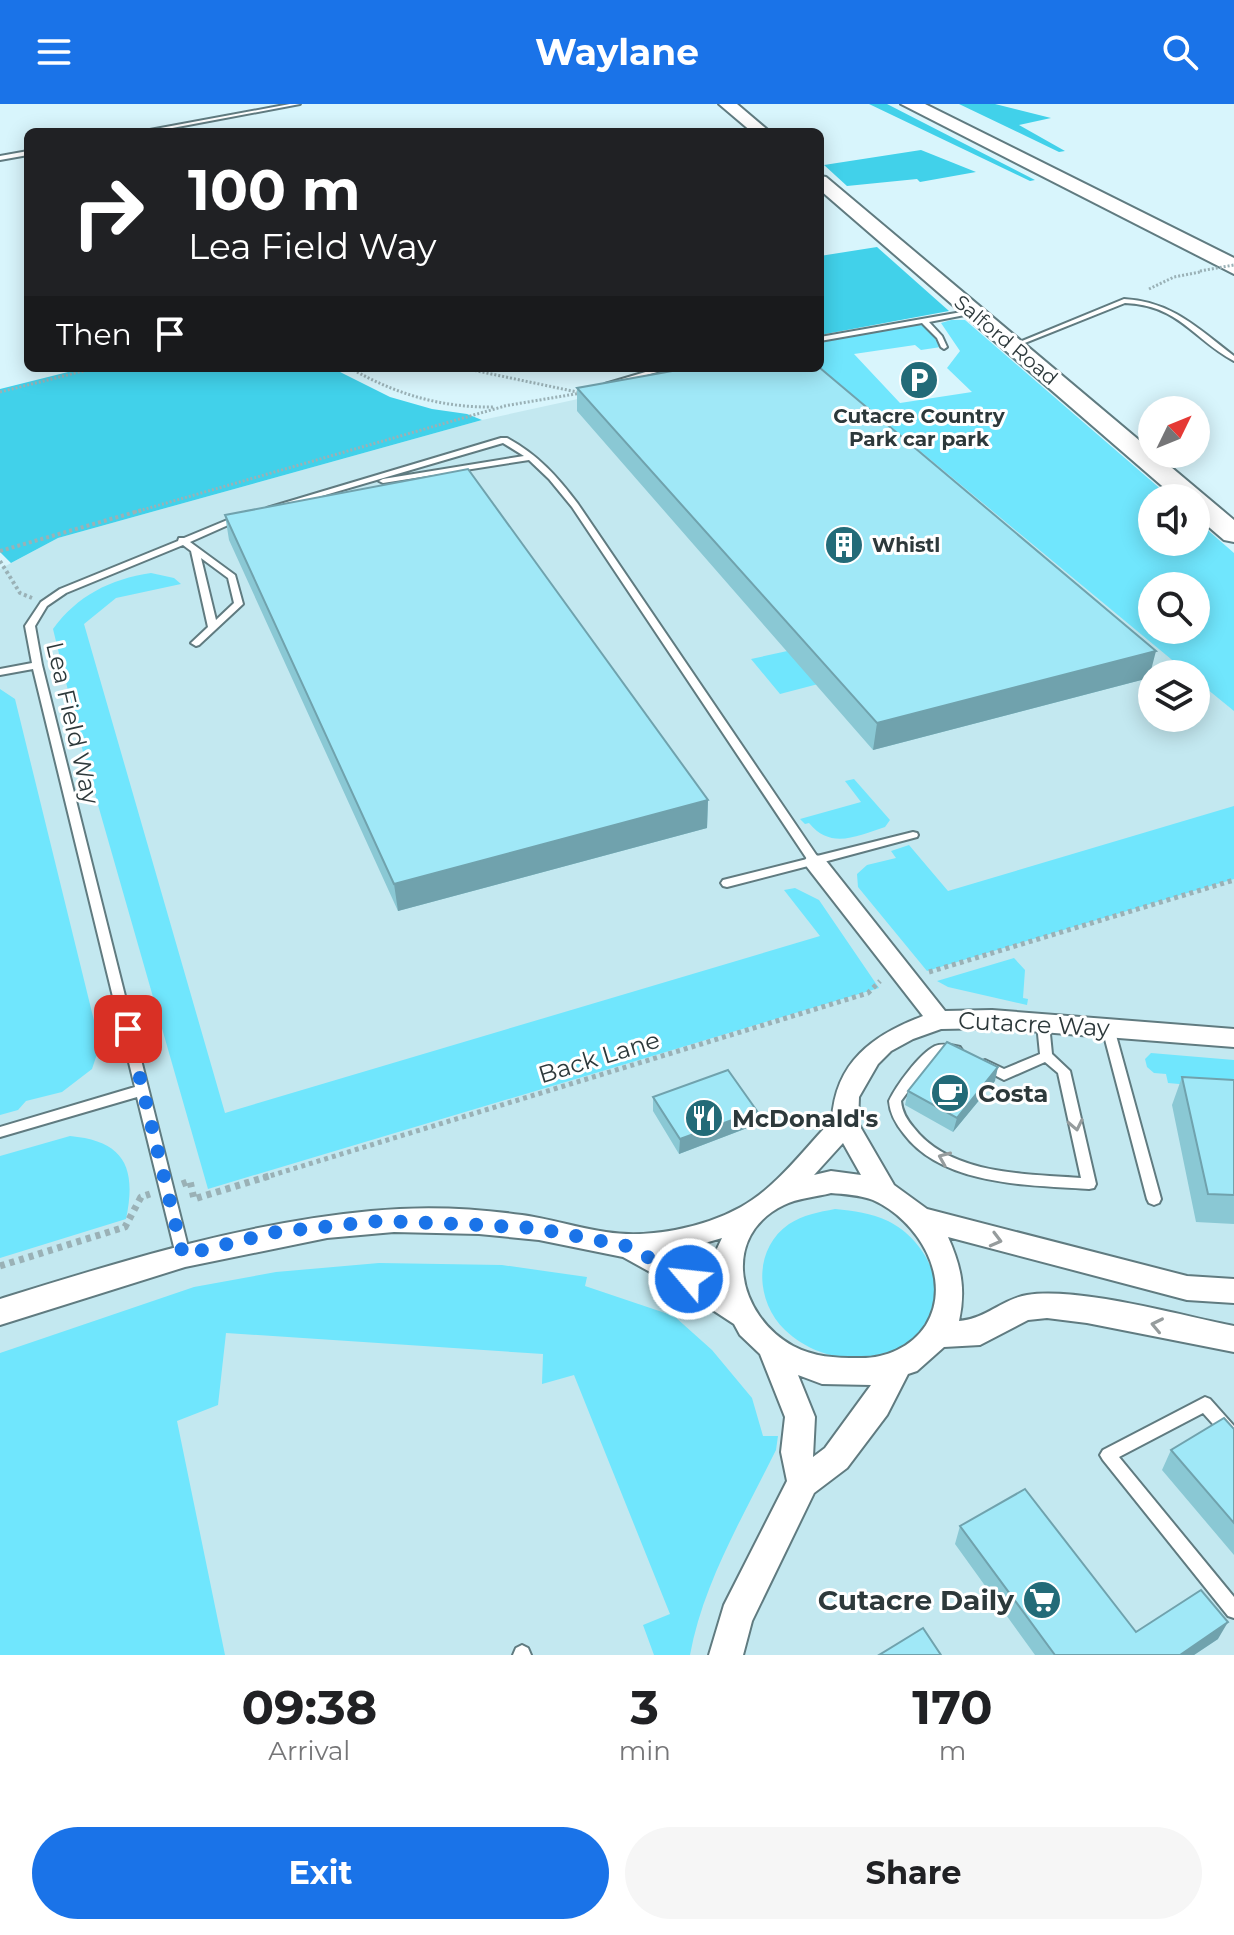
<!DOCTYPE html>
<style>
body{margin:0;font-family:Montserrat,sans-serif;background:#f6f6f6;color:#202124;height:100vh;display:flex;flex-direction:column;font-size:30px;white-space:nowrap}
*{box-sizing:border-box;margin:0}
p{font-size:26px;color:#757577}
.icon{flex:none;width:44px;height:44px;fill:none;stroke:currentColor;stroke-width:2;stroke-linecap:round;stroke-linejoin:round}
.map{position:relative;height:1551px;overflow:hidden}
.details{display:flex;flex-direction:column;background:#fff;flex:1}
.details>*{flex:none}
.hud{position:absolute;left:24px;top:24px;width:800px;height:244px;border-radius:12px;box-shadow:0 4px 20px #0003;background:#202124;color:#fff;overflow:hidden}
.needle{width:52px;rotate:47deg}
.fabs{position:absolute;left:1138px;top:292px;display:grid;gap:16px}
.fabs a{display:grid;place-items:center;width:72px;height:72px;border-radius:50%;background:#fff;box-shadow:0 4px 20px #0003;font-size:40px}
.pin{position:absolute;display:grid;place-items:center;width:68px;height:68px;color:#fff;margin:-34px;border-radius:16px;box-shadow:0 4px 12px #0006}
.me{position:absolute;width:88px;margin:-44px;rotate:298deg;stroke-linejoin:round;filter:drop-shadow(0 0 6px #0008)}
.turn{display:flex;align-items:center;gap:28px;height:168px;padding:0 32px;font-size:36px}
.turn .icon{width:104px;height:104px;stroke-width:2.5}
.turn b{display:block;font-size:56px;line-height:68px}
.then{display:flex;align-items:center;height:76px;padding:0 32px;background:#0003;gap:16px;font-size:30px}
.eta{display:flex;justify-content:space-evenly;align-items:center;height:136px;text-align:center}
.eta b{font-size:48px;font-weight:700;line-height:56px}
.cta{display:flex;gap:16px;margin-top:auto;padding:16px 32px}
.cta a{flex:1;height:92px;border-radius:48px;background:#1a73e8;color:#fff;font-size:32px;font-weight:700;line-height:92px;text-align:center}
.cta a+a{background:#f6f6f6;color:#202124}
header{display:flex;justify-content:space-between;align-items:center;height:104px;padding:0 32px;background:#1a73e8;color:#fff;font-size:36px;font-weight:700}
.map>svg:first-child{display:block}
</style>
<header><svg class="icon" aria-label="menu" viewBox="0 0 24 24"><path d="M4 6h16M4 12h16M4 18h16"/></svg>Waylane<svg class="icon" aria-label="search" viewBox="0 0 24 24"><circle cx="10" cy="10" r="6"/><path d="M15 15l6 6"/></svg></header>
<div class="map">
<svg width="1234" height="1551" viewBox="0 0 1234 1551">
<rect width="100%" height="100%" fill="#d8f5fc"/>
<path fill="#c3e8f0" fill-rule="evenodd" d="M720,264H820L1152,526L1234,575V1551H0V465L58,434L482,316ZM1152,570H1196V614H1152Z"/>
<path fill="#70e6fd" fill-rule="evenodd" d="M951,216H965L1171,394H1152V438H1196V416L1234,449V607L1196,576V570H1189L820,264V237L914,220L926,222L941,243L921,246L915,241L854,250L900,299L972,288L947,264L960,247L941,219ZM1152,482H1196V526H1152Z
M151,469L174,474L181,480L116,494L84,520L225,1009L820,832L784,786L795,784L819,796L879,884L208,1085L84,652L53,525C77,492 110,475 151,469Z
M792,546L822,579L780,590L751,555Z
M0,585L15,595L100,941L92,965L62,988L26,997L18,1006L0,1011Z
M854,675L890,716L885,723C857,732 831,746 809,719L805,720L800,715L861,698L845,677Z
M1234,702V775L927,867L858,783L857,770L867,761L896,754L891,747L909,741L948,787Z
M1014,854L1025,866L1023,894L1028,895L1027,901L948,883L937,877Z
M1151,949L1234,956V985L1168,979L1166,970L1154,969L1147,963L1145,955Z
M70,1032C124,1037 137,1063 126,1115L0,1154V1052Z
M835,1105C854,1107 871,1109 888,1117C929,1137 957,1197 919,1233C882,1267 819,1259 785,1226C755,1197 753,1145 789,1120C803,1111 819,1108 835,1105Z
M379,1159L502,1161L587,1173L585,1182L674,1212L712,1246L752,1294L763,1332H778L776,1346C744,1411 703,1479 690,1551H654L643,1521L670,1510L574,1271L542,1280L543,1250L226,1229L218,1301L177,1317L225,1551H0V1249L194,1183L276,1168Z"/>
<path fill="#41d1ea" d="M869,0H887L1035,76L1030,77Z
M959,0H995L1051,14L1019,21L1065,47L1059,48Z
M921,46L976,68L920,78L917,75L847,82L824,61Z
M877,143L949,207L820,231V152Z
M84,264H332L390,293L432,305L467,310L482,316L58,434L11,459L0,448V285Z"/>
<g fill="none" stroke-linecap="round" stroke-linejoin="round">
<g stroke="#607b80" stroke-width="4">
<path id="service" d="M290,0H300L151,28H139Z
M28,47V51L0,56V52Z
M1124,195C1171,197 1199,225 1234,252V257C1193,235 1179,201 1125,199L1015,243L1010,242Z
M973,206L976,208L975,209L929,218L942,232L947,243L944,245L941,243L937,234L922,219L820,237V233Z
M659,264H671L609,282L605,280Z
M501,334H507C538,351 557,372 578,400L817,752L913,728L917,729L918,731L917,733L820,759L815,762L812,761L727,783L723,782L721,779L723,776L807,755L572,403L549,375L529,356L383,379L379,377L383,375L524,352L503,339L274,406H271L267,404Z
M237,412H240L244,414L190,438L235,471L243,500L199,541L196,542L191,539L208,523L191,447L183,441L66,489L47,502L35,522L42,561L190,1151L188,1155L183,1157L178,1155L176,1151L137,993L0,1033V1023L135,983L33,565L0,571V565L32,559L25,522L41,498L60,485L178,437L179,434H184ZM201,454L228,474L234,499L216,516Z
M1043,916L1047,917L1049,920L1052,950L1070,967L1096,1080L1094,1084L1089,1085C1030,1081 943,1082 904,1030C896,1020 890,1010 889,997C896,982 919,950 935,942C943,939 952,941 960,943L962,946L960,949L942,950L938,952L918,974L901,997C902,1008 907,1016 914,1024C950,1071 1027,1070 1081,1074L1058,969L1045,958L1004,976L981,964L979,961L981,958L985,956L1004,965L1040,950L1037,920L1039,917Z
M1108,920L1112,921L1114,924L1161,1095L1159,1099L1154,1101L1149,1099L1147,1095L1102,924L1104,921Z
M1205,1293L1210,1295L1234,1322V1340L1229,1338L1203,1309L1119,1353L1234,1493V1514L1228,1512L1103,1356L1100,1351L1103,1346Z
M522,1541L528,1544L531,1551H513L516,1544Z"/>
</g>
<g stroke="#607b80" stroke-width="4">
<path id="minor" d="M815,751L823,753L945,907L992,906L1234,925V943L992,924L941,925L913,935L891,947L878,960L859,993L858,1019L894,1081L927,1105L1187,1172L1234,1175V1199L1187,1196L948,1133C961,1162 966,1185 959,1217C986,1215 1002,1195 1027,1191C1080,1183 1178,1211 1234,1222V1248L1087,1219L1047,1214L1028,1216L980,1241L944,1243L917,1267L908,1270L887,1311L847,1364L814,1389L752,1517L743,1551H709L724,1501L787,1377L781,1348L785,1313L760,1250L740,1231L734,1220L679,1184L623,1153L539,1136L479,1130L394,1128L327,1134L185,1163L0,1221V1195C122,1157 243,1119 371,1107C421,1102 473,1104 522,1111C551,1115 578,1124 606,1128C648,1135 703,1124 741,1103C777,1083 804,1045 832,1016C835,958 873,931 923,912L807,763L804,758L807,753ZM843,1039L861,1071L831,1067L814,1071ZM831,1089C844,1090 860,1091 873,1096C918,1116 954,1175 926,1221C911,1244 884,1255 858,1254C835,1254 814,1253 793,1242C738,1212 719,1132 784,1101C797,1094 816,1093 831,1089ZM722,1134L714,1151L717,1178L667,1150ZM798,1271L822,1280L871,1281L825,1344L813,1353L815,1313Z"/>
</g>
<g stroke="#607b80" stroke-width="4">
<path id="primary" d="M719,0H737L770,28H752Z
M820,72L826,73L1234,416V438L1224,436L1196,412V394H1176L820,86Z"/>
</g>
<g stroke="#607b80" stroke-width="4">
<path id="motorway" d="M901,0H925L1234,154V170Z"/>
</g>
<path stroke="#9ab1b6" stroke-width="3" stroke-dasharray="2 2" stroke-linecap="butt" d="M1149,185L1174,173L1200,168
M350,264C395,290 442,304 494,303
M463,264L577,288
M0,288L95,264
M504,302L581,289
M135,408L505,302"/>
<path stroke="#9ab1b6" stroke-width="4" stroke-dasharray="3 3" stroke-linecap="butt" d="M0,447L142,406
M0,457L20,489L32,494"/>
<path stroke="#9ab1b6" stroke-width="5" stroke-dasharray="4 4" stroke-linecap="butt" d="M929,868L1234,776
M263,1074L868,889L880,877"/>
<path stroke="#9ab1b6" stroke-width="7" stroke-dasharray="5 5" stroke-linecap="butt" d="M182,1080L190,1077L194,1095L269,1072
M0,1162L125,1123L141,1093L150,1090"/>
<use href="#service" fill="#fff" fill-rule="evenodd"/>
<use href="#minor" fill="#fff" fill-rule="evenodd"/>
<use href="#primary" fill="#fff" fill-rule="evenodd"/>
<use href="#motorway" fill="#fff" fill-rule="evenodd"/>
<path stroke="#9ab1b6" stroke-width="3" stroke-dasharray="2 2" stroke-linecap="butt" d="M1200,167L1234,161"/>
</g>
<path fill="#8ac8d4" d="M577,284L1149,574L873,646L577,307Z
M225,411L708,696L707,724L398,807L229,436Z
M1182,973L1234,976V1120L1196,1118L1172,1001Z
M995,977L953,1028L905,1001L908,987Z
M653,993L757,1007L755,1021L679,1050L653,1007Z
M1234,1325V1451L1162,1366L1171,1346Z
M960,1422L1136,1528L1218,1535L1194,1551H1035L955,1440Z"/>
<path fill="#70a2ad" d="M1156,547L1149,574L873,646L877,619Z
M708,696L707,724L398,807L394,780Z
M998,963L995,977L953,1028L957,1014Z
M757,1007L755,1021L679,1050L680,1035Z
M1228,1518L1218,1535L1194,1551H1180Z"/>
<path fill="#a0e8f7" stroke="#70a2ad" stroke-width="2" d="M689,264H820L1156,547L877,619L577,284Z
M468,365L708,696L394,780L225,411Z
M947,938L998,963L957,1014L908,987Z
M728,966L757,1007L680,1035L653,993Z
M1182,973L1234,976V1091L1208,1090Z
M1224,1314L1234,1325V1419L1171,1346Z
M1025,1385L1136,1528L1201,1486L1228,1518L1180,1551H1055L960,1422Z
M923,1524L941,1551H879Z"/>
<defs><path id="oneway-chevron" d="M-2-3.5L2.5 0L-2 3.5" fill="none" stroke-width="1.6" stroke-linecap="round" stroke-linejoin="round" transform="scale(2)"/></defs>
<g stroke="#969c9d">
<use href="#oneway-chevron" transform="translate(1076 1021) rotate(78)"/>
<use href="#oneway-chevron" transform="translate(944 1054) rotate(-157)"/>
<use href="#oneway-chevron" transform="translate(996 1136) rotate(15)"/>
<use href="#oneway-chevron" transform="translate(1157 1221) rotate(-168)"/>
</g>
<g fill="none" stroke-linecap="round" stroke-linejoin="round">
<path stroke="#1a73e8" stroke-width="14" stroke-dasharray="0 25.2" d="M128,925L183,1151L276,1128L379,1117L461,1120L535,1124L627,1142L689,1175"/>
</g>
<defs>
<g id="parking-disc" transform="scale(2)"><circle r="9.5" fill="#236b78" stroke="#fff"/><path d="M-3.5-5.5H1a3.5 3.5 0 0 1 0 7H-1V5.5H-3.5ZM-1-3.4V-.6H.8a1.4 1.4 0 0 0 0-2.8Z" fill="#fff"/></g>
<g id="building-disc" transform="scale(2)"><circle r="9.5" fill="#236b78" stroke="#fff"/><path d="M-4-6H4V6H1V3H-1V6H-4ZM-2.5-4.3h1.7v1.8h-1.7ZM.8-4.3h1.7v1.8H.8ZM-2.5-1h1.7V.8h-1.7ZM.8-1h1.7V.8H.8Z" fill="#fff"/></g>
<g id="cafe-disc" transform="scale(2)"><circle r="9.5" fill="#236b78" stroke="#fff"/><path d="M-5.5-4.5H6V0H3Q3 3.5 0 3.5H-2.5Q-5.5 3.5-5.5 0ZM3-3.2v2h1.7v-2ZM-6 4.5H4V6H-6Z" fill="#fff"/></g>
<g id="restaurant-disc" transform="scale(2)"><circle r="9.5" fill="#236b78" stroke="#fff"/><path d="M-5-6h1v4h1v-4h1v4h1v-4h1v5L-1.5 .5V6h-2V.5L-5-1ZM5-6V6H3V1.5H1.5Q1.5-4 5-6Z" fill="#fff"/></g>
<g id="supermarket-disc" transform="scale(2)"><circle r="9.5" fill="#236b78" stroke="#fff"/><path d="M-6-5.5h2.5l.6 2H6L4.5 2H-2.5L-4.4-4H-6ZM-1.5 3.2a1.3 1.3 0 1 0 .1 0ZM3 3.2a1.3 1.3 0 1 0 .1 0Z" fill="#fff"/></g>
</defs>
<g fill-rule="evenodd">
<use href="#parking-disc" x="919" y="276"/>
<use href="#building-disc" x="844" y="441"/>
<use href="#cafe-disc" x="950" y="989"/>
<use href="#restaurant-disc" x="704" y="1014"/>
<use href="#supermarket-disc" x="1042" y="1496"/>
</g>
<g text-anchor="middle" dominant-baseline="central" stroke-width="6" stroke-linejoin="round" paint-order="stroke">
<g font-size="20" fill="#2d393b" stroke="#fff">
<text transform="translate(1006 236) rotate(40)">Salford Road</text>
</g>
<g font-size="20" font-weight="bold" fill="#2d393b" stroke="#fff">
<text x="919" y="312">Cutacre Country<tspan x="919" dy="23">Park car park</tspan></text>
<text x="872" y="441" text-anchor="start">Whistl</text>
</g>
<g font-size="24" fill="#2d393b" stroke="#fff">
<text transform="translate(73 619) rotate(77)">Lea Field Way</text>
<text transform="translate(1034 920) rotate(3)">Cutacre Way</text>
<text transform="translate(599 953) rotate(-17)">Back Lane</text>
</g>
<g font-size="24" font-weight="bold" fill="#2d393b" stroke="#fff" text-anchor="start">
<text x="978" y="989">Costa</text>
<text x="732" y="1014">McDonald's</text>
</g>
<g font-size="28" font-weight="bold" fill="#2d393b" stroke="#fff" text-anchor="end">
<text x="1014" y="1496">Cutacre Daily</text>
</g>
</g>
</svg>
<div class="fabs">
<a><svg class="needle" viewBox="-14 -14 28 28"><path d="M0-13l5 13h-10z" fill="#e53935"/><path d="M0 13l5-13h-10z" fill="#757577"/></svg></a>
<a><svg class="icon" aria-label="sound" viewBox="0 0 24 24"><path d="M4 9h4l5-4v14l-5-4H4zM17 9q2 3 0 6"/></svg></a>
<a><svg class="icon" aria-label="search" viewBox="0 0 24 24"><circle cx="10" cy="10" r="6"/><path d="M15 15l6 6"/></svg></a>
<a><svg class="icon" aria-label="layers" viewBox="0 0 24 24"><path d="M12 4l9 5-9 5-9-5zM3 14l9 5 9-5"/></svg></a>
</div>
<div class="pin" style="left:128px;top:925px;background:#d93025"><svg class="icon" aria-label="arrive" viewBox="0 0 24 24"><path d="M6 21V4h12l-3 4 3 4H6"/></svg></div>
<svg class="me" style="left:689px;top:1175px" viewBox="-20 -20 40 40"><circle r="17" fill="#1a73e8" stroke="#fff" stroke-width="3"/><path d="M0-11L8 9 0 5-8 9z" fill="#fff"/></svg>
<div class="hud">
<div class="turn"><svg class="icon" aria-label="right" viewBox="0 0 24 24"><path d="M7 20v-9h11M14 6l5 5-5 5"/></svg><div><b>100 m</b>Lea Field Way</div></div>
<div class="then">Then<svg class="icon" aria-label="arrive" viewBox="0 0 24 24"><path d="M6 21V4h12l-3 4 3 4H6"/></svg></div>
</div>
</div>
<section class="details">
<div class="eta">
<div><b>09:38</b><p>Arrival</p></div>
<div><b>3</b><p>min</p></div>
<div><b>170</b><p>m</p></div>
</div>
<div class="cta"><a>Exit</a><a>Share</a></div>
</section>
